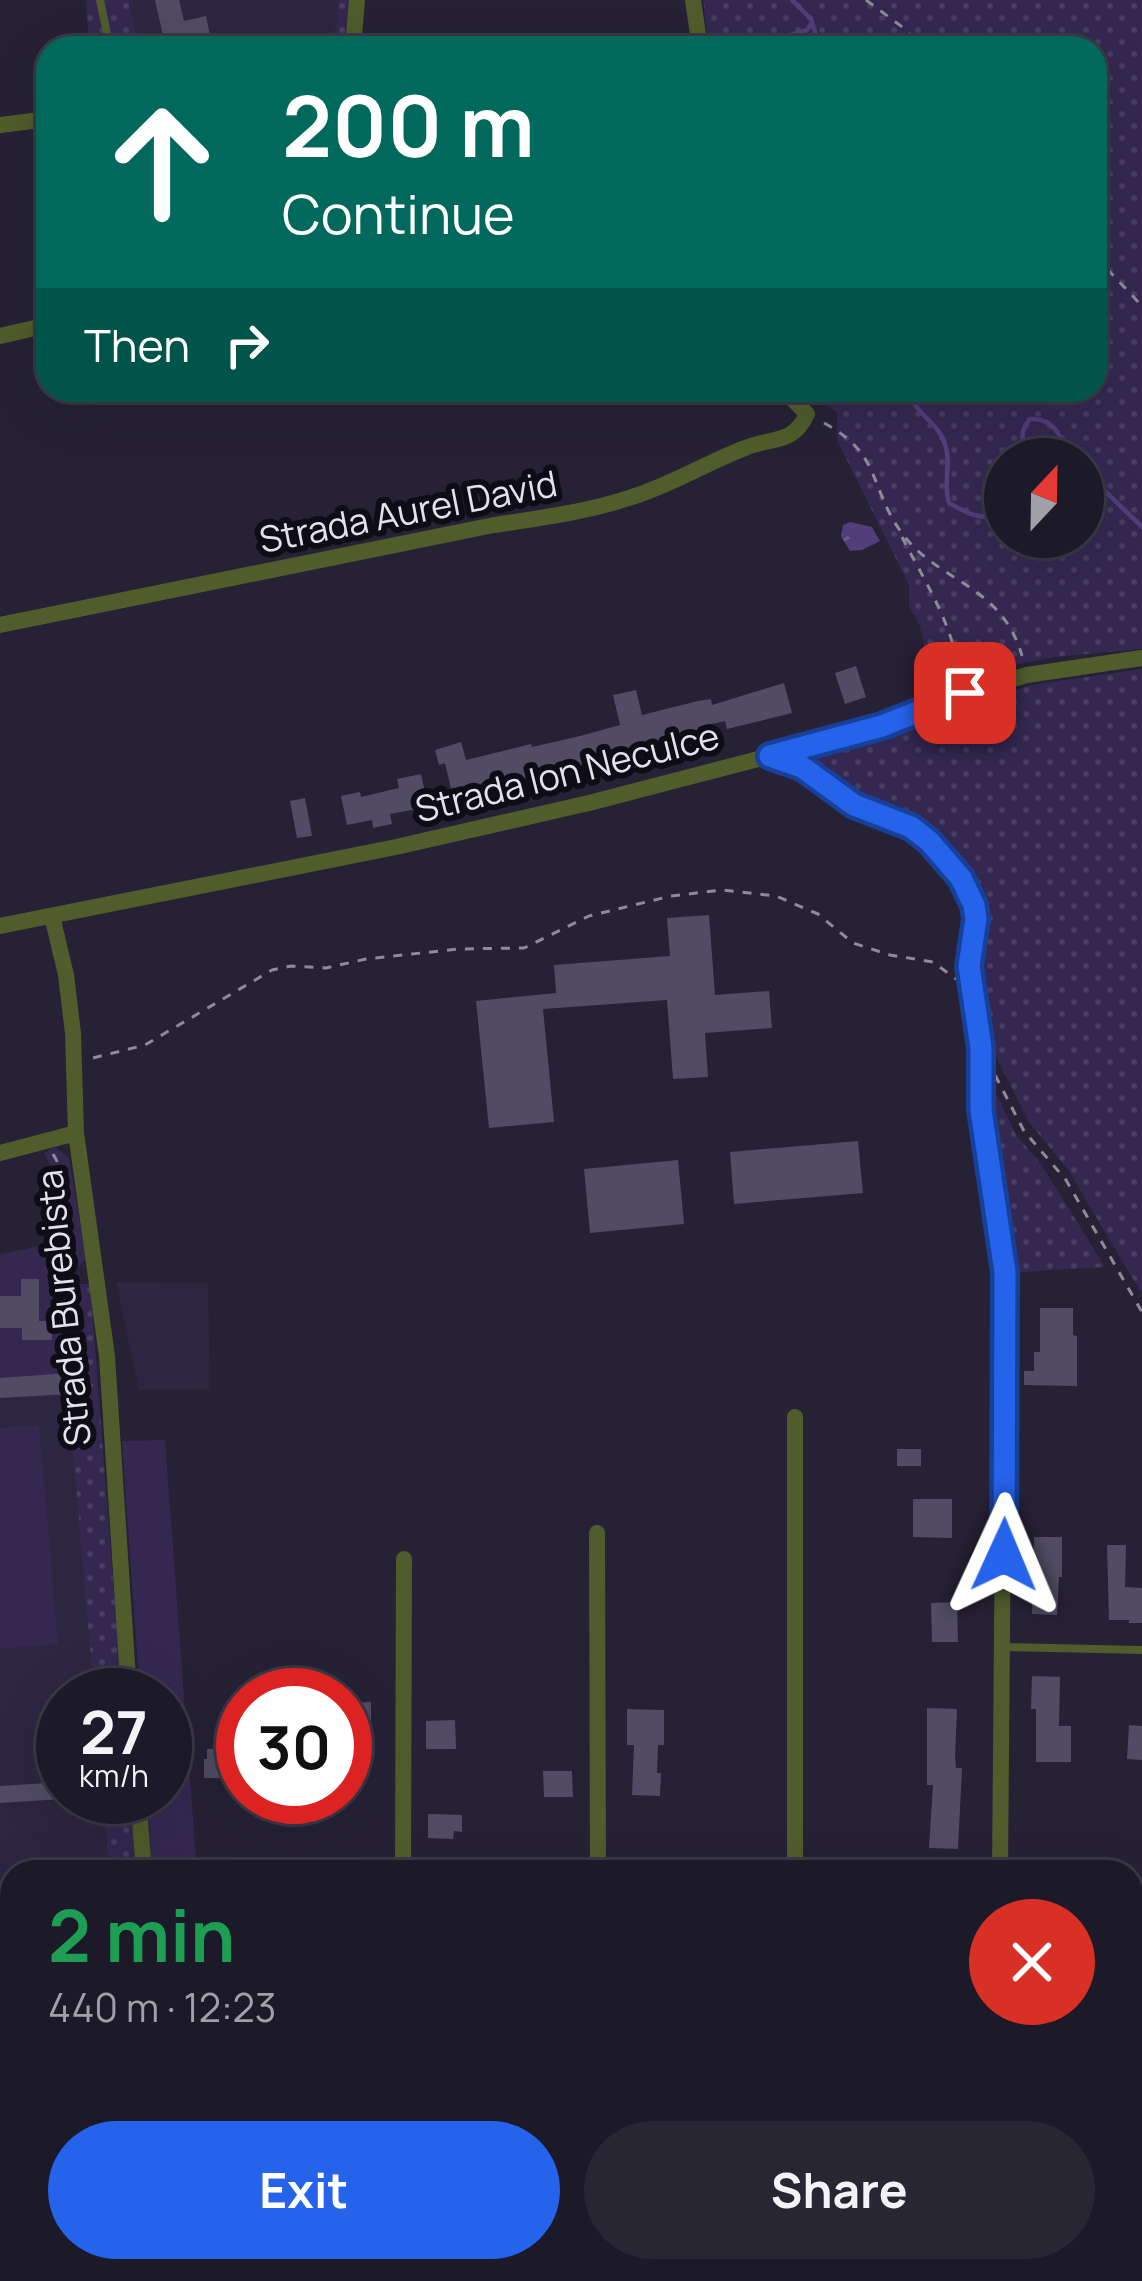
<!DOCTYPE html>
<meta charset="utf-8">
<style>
body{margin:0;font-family:Manrope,sans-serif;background:#292634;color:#f1f3f6;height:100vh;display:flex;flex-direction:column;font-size:45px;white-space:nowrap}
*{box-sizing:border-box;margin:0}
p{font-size:39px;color:#a0a0a8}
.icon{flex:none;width:66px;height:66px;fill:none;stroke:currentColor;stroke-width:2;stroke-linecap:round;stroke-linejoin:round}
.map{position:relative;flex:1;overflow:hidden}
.sheet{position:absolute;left:0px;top:1860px;width:1143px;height:423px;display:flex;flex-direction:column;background:#1c1928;border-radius:36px 36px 0 0;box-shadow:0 12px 48px #0002,0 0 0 3px #3a3845}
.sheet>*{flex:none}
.hud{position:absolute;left:36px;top:36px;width:1071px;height:366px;border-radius:36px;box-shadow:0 12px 48px #0002,0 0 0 3px #3a3845;background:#00695c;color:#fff;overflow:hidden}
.needle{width:78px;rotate:22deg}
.fabs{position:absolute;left:984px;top:438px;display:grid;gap:24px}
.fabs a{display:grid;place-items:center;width:120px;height:120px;border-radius:50%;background:#1c1928;box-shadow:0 12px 48px #0002,0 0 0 3px #3a3845;font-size:60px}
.speed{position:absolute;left:36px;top:1668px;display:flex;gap:24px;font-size:60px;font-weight:700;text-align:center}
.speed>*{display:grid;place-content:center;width:156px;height:156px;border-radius:50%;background:#1c1928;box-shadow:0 12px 48px #0002,0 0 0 3px #3a3845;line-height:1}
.speed small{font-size:30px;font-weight:400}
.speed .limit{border:18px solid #d22;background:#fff;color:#111}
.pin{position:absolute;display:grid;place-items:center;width:102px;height:102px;color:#fff;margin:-51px;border-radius:24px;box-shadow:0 6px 18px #0006}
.me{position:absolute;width:132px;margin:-66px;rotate:1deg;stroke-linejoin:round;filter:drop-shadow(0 0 9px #0008)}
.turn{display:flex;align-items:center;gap:42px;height:252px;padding:0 48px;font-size:54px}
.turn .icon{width:156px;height:156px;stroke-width:2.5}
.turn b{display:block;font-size:84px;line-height:102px}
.then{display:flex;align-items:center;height:114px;padding:0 48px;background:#0003;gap:24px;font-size:45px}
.round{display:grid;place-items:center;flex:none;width:126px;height:126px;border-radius:63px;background:#292634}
.summary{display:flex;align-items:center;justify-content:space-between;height:204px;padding:0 48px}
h1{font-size:72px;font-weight:700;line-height:90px;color:#1e9e55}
.action{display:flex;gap:24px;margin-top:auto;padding:24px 48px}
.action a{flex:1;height:138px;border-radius:72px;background:#2563eb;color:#fff;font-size:48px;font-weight:700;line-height:138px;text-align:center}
.action a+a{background:#292634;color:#f1f3f6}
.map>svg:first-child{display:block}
</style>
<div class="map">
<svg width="1142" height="2281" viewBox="0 0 1142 2281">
<defs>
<pattern id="grass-dots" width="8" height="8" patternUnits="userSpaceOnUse" patternTransform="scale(3)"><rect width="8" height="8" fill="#342851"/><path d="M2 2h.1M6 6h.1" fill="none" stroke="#483d62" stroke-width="1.8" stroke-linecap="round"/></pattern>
<pattern id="water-ripples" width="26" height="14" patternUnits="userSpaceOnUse" patternTransform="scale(3)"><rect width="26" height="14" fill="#513e7b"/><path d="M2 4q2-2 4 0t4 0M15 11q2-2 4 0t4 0" fill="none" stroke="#6a5a8e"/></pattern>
</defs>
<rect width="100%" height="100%" fill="#262135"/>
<path fill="#2d2641" d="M129,0H339V10L338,21L327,48H139Z
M116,1282L208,1283L210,1390H139Z
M68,1394L94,1695H63V1797H103L109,1872H12V2134L0,2135V1398Z"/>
<path fill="url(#grass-dots)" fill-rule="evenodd" d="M86,0H129L139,48H89Z
M339,0H351L347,48H327L338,21Z
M703,0H1142V649L1053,657L999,668L935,694L920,626L909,606V585L837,440V412L802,390H1095V48H709ZM1083,459V537H1005V459Z
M1142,669V1294L1068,1170L1029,1122L988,1041L979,956L987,940L988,912L972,873L942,837L906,814L863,800L798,756L928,719L1031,685Z
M987,1074L1016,1135L1041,1164L1105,1267L1019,1272L990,1112Z
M71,1284H90L122,1695H94L68,1394L84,1393Z
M103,1797H130L136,1872H109Z"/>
<path fill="#342851" d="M55,1147L69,1158L86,1259L79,1266L69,1269L84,1394L0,1398V1254L66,1241L53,1171L44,1153Z
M39,1425L58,1644L0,1649V1428Z
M165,1440L197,1872H152L147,1797H165V1695H140L122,1441Z
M12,2164V2271H163V2281H0V2165Z"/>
<path fill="url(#water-ripples)" d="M850,522L872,527L880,541L862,550L850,551L841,536L843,525Z"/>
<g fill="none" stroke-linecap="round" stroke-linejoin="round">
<path stroke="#513e7b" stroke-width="4.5" d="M792,0L811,19L820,48
M781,48L784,37L807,30L811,24
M908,390C917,416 932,418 942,437C954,460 942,481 949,503C971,515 980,521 1005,513
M1032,459C1023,443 1017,434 1030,419C1055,417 1062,439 1070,459
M1083,479L1104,490L1142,527"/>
</g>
<path fill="#514c63" d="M155,0H179L184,21L206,16L210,35L165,45Z
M856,666L866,697L845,704L835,673Z
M784,683L792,713L727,729L725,721L698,727L700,737L661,748L545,773L453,797L445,763L439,765L435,750L461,742L466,760L531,744L532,747L580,736L620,725L613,695L636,690L642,715L698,701L711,699L712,705Z
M421,774L428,807L390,814L392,824L373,828L372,820L347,825L341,796L360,792L361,797L399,788L397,779Z
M305,798L312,836L297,838L290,801Z
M709,915L715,995L769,991L772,1028L705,1033L708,1077L673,1079L667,1000L543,1009L554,1122L489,1128L476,1001L556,993L554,965L670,956L667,918Z
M858,1141L863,1193L734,1204L730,1152Z
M678,1160L684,1224L590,1233L584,1169Z
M21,1279H39V1321H52V1340H22V1328H0V1296H21Z
M1040,1308H1073V1335L1077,1336V1386L1024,1385V1371H1034V1352H1040Z
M68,1373V1394L0,1398V1378Z
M897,1449H921V1466H897Z
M913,1499H952V1538L913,1537Z
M1034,1537H1062V1577H1059L1057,1615L1032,1614Z
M1107,1545H1126L1125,1587L1142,1588V1623H1129V1620H1109Z
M957,1602L958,1642H932L931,1603Z
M1032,1676L1060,1677L1059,1726H1071V1762H1036V1709H1031Z
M371,1702V1734L345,1735V1703Z
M927,1708L957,1709L955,1757L956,1768H962L958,1849L929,1848L933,1785H927Z
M627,1709L664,1710V1745H658L657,1773H661L660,1796L632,1795L634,1745H627Z
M455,1720L456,1749H426V1721Z
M1129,1725L1142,1726V1760L1127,1759Z
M232,1748L233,1778H204V1759H207V1749Z
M543,1771H572L573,1797H544Z
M63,1782V1799L0,1803V1786Z
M428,1814L462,1815V1832L454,1831L453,1839L428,1838Z"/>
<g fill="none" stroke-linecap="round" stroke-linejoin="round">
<path stroke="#8e8a9a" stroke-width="3" stroke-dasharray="9 9" stroke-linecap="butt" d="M866,0L905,29L920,48
M1095,256L1142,306
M824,423C881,454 869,485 899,529C935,583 1001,582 1022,656
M902,537C921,575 960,635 957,677
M93,1058L145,1045L272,970L291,966L326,968L366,959L458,949L524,948L589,916L671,896L722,890L776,896L818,914L853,943L890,955L933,962L956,979
M995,1075L1024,1131L1066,1180L1142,1312
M53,1154L63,1172
M54,1273L64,1264L74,1246
M10,2234L11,2250"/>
<path stroke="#505c2b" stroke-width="8" d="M100,0L110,48
M778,758L803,767L854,805L911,827L929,841L961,878L974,905L976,919L969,966L981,1048V1110L1005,1269
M1006,1647L1142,1650"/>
<path stroke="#505c2b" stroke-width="16" d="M693,0L700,48
M353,48L357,0
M0,125L48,119
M0,336L48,325
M0,625L494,525C541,518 587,512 632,497C671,485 706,463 745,448C771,437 793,445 807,414L784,390
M52,916L66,975L73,1033L76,1133L107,1356L129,1695
M0,926L396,847L589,803L855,734L922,712L965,693L1027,675L1142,658
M0,1153L76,1133
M597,1533L598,1872
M138,1797L144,1872
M403,1872L404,1559
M795,1872V1417
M1000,1872L1005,1272
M0,2157L12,2156
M1131,2213H1142
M171,2271V2281
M599,2271V2281
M402,2281V2271
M795,2281V2271
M998,2281V2271"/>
</g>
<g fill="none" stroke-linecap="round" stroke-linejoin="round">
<g stroke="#184099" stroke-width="30">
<path id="route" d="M965,693L882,726L770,756L802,767L854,805L911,827L929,841L961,878L974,905L976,919L969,966L981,1048V1110L1005,1272L1004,1555"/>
</g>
<use href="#route" stroke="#2563eb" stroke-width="21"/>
</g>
<g text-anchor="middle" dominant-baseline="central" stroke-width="12" stroke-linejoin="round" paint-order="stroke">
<g font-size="36" fill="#e4e1ef" stroke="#0e0c15">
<text transform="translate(408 511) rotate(-11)">Strada Aurel David</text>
<text transform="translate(567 772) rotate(-14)">Strada Ion Neculce</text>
<text transform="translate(63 1308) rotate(-96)">Strada Burebista</text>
</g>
</g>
</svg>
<div class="fabs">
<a><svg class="needle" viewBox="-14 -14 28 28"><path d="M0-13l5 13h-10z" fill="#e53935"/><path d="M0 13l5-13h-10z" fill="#a0a0a8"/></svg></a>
</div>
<div class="speed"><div>27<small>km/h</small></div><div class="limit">30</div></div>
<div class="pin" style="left:965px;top:693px;background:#d93025"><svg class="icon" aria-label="arrive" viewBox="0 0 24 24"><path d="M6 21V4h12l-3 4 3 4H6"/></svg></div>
<svg class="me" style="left:1004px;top:1555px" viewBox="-20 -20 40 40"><path d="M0-17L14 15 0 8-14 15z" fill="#2563eb" stroke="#fff" stroke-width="4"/></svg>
<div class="hud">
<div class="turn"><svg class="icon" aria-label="ahead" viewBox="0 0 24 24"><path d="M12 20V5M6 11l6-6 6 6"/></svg><div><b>200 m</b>Continue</div></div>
<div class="then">Then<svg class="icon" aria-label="right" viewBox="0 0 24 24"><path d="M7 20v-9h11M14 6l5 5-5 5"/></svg></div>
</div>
<section class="sheet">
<div class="summary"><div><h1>2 min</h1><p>440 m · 12:23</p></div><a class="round" style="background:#d93025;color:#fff"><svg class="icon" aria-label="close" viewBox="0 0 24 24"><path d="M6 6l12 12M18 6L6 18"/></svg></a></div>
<div class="action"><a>Exit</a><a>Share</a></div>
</section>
</div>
